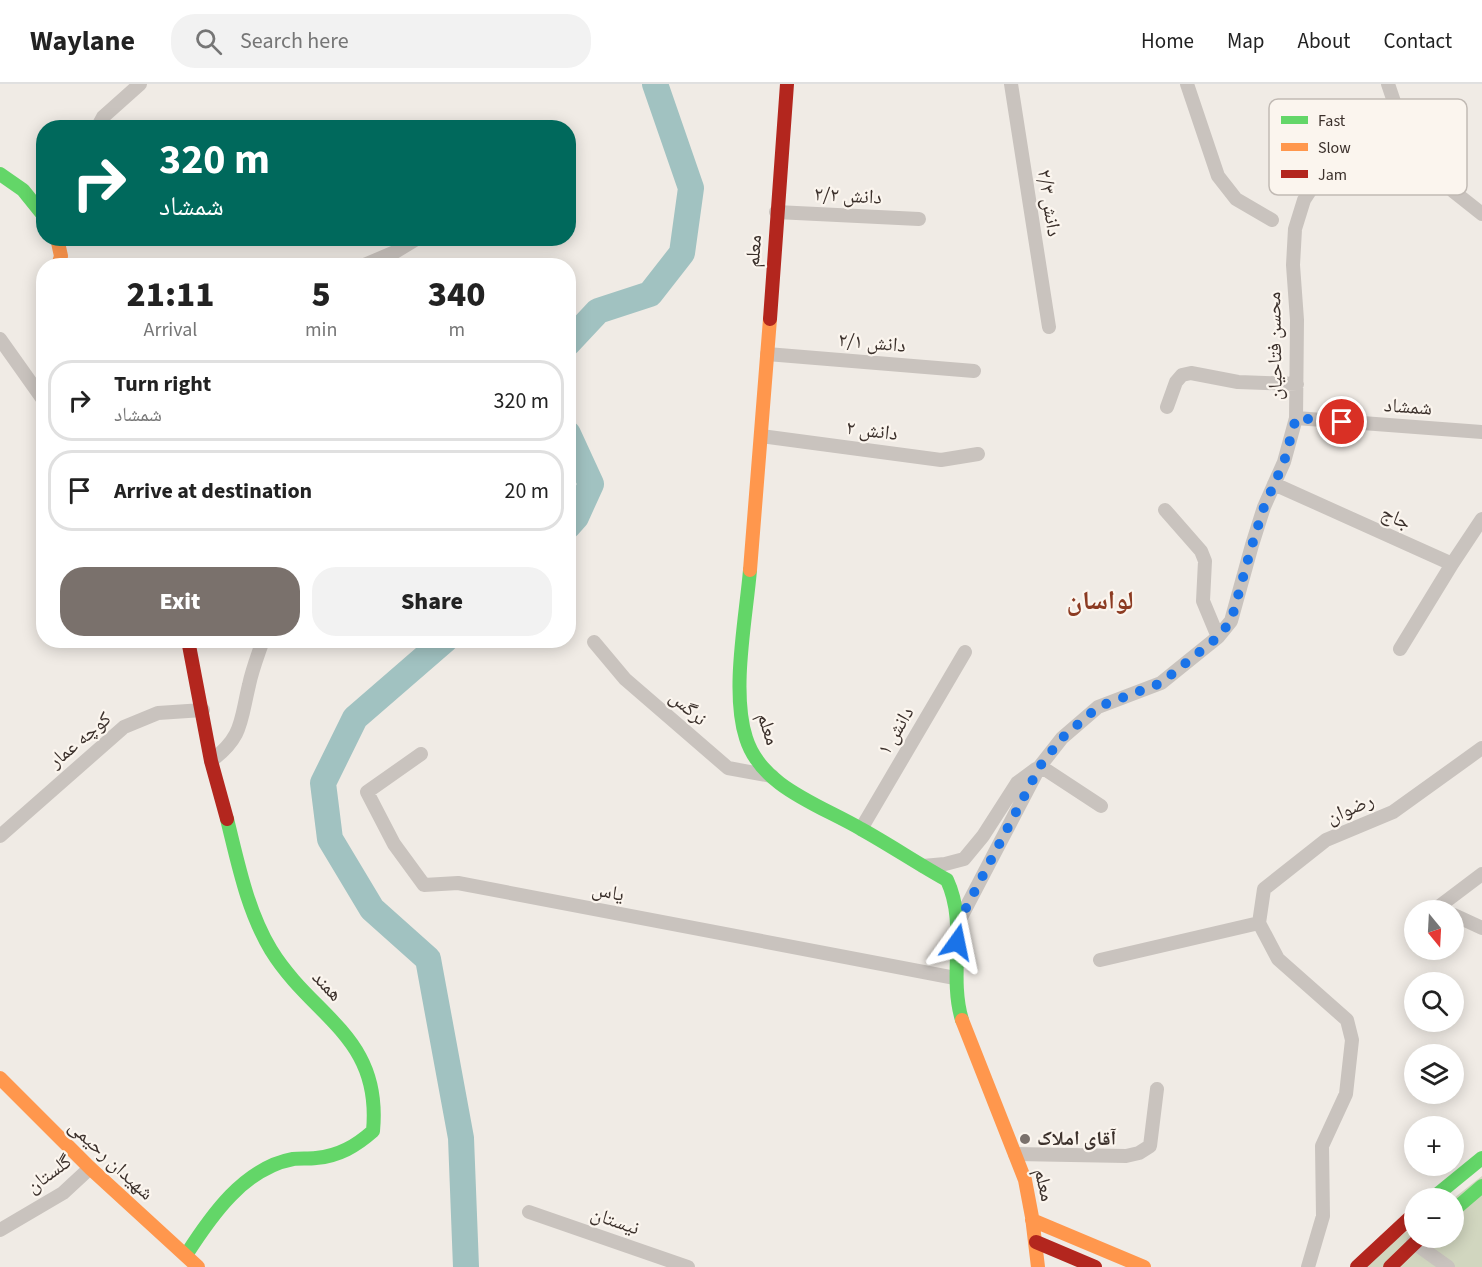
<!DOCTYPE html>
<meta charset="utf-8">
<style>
body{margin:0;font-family:"Source Sans 3","Noto Naskh Arabic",sans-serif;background:#f2f2f2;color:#222;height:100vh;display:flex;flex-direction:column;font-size:22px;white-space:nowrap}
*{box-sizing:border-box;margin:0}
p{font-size:20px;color:#767676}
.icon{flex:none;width:33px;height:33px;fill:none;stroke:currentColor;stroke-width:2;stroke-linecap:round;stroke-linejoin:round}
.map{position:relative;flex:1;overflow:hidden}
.details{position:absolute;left:36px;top:174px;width:540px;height:390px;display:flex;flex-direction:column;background:#fff;border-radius:24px;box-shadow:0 3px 15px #0003}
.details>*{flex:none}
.hud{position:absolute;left:36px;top:36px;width:540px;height:126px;border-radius:24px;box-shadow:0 3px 15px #0003;background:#00695c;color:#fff;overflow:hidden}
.needle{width:39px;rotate:162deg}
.buttons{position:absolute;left:1404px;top:816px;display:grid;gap:12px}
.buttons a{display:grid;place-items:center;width:60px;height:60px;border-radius:50%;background:#fff;box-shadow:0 3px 15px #0003;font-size:30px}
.pin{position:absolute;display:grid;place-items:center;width:51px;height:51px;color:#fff;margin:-26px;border:3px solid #fff;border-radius:50%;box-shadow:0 2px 6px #0007}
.me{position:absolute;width:66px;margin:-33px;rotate:12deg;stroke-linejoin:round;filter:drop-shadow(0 0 4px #0008)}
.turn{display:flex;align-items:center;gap:21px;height:126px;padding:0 24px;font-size:27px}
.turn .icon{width:78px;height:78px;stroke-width:2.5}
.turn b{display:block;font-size:42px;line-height:51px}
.eta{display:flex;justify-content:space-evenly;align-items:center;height:102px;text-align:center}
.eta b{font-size:36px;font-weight:800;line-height:42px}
.button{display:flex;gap:12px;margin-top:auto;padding:12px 24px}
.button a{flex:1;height:69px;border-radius:24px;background:#7a716c;color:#fff;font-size:24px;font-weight:800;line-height:69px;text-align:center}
.button a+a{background:#f2f2f2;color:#222}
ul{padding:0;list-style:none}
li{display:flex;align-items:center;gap:18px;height:81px;margin:0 12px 9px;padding:0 12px;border:3px solid #e0e0e0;border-radius:24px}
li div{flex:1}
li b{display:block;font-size:22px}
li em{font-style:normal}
header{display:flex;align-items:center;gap:36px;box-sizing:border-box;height:84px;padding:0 30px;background:#fff;border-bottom:2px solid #e0e0e0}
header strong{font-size:28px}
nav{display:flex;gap:33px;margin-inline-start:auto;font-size:21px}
.search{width:420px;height:54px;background:#f2f2f2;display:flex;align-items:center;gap:15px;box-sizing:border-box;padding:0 21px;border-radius:24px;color:#767676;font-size:22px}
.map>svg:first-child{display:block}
</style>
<header>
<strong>Waylane</strong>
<div class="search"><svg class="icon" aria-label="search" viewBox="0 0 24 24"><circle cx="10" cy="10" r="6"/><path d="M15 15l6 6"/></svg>Search here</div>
<nav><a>Home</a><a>Map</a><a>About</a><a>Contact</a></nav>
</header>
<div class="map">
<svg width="1482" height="1183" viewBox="0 0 1482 1183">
<rect width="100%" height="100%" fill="#f0ebe5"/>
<path fill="#d1d6bf" d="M1482,1092V1183H1360L1414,1142V1154H1454V1114Z"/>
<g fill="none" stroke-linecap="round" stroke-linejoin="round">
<path stroke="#a1c2c1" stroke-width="26" d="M568,259L598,227L650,210L682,169L691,104L655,0
M568,350L591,400L576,433L568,442
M445,556L355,634L323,699L330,755L372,825L428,875L461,1054L466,1183"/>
<path stroke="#c9c3be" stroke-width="14" d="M1011,0L1049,243
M1187,0L1218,92L1236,115L1272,136
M1388,0L1408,59L1453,107L1482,130
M97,44L103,33L140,0
M776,128L919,135
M362,182L395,168L418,154
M0,255L44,317
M767,270L974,287
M1167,323L1176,298L1182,291L1191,289L1238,298L1297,300
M1296,334L1482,348
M761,352L941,376L978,370
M1274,400L1452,480L1482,435
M1165,426L1201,467L1205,477L1203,517L1218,553
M594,558L625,595L728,684L772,692
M1400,565L1452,480
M421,670L367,708L394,760L424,801L458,799L955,894
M211,677C243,653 240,638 249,601C252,586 258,571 263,556
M1040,682L1101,722
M861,745L965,568
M0,752L124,643L158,629L203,626
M923,782L945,780L964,775L983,752L1017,699L1036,685
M1442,826L1437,824L1482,790
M1454,831L1482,844
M958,839L1040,682L1062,654L1098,623L1161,599L1218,553L1231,537L1252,461L1264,423L1284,378L1296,334L1297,236L1293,181L1295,145L1304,116L1323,87L1342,67L1368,56L1408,59
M1259,839L1278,875L1347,936L1352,956L1346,1010L1322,1062L1323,1132L1308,1183
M1259,839L1264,805L1326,756L1393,728L1482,664
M1100,876L1259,839
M1015,1070L1126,1072L1139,1069L1150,1062L1157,1005
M529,1128L688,1183
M0,1146L63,1109L90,1084
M1413,1158L1448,1183"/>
<path stroke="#63d668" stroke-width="14" d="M0,90L23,106L44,132
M750,486C746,534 731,608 746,654C761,703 820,721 861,745C890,761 918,780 947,796C968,841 948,890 962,936
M1433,1114L1482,1074
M1454,1126L1482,1102
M186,1171C211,1132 244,1084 293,1075C300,1074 308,1075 316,1074C339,1072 356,1062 373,1047C382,952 313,934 271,866C247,826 238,779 227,735"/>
<path stroke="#ff974d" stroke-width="14" d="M57,154L61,172L58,182
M750,486L770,235
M962,936L1025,1096L1032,1133L1038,1183
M0,994L90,1084L198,1183
M1032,1136L1144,1183"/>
<path stroke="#b3261e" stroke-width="14" d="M770,235L787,0
M188,556L211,677L227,735
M1036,1158L1095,1183
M1357,1183L1414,1130
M1390,1183L1420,1154"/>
</g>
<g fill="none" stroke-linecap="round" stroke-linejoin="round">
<path stroke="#1a73e8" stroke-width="10" stroke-dasharray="0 18" d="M957,858L958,840L968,820L1040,682L1062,654L1098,623L1161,599L1218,553L1231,537L1252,461L1264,423L1284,378L1296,334L1342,338"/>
</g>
<circle fill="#7a716c" stroke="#fbf5ee" stroke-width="2" cx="1025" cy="1055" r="6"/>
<g text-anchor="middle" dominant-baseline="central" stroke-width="4.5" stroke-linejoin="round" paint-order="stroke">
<g font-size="20" fill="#3b302b" stroke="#fbf5ee">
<text transform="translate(848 112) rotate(3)">دانش ۲/۲</text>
<text transform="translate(1049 119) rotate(81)">دانش ۲/۳</text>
<text transform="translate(754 167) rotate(-86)">معلم</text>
<text transform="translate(872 259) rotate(5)">دانش ۲/۱</text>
<text transform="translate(1275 262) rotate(-91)">محسن فتاحیان</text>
<text transform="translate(1408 323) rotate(4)">شمشاد</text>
<text transform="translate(872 347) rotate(7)">دانش ۲</text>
<text transform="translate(1396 434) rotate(24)">جاج</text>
<text transform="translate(688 624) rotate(41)">نرگس</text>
<text transform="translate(768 645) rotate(72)">معلم</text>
<text transform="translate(896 647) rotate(-60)">دانش ۱</text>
<text transform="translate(80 656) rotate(-40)">کوچه عمار</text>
<text transform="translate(1350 725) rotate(-23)">رضوان</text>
<text transform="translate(608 808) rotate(11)">یاس</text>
<text transform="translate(327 902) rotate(46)">همند</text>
<text transform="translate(111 1076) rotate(43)">شهیدان رحیمی</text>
<text transform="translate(49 1090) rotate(-36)">گلستان</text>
<text transform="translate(1044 1101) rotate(77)">معلم</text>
<text transform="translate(615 1137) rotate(19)">نیستان</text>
</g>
<g font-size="20" font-weight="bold" fill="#3b302b" stroke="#fbf5ee" text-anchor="start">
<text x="1037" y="1055">آقای املاک</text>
</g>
<g font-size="26" font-weight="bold" fill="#8c3b22" stroke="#fbf5ee">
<text x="1100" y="516">لواسان</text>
</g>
</g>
<rect x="1269" y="15" width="198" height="96" rx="9" fill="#fbf5ee" stroke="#c1bab4" stroke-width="1.5"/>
<rect x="1281" y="32" width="27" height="8" fill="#63d668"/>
<rect x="1281" y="59" width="27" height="8" fill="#ff974d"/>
<rect x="1281" y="86" width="27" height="8" fill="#b3261e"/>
<g font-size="16" fill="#3b302b">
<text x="1318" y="42">Fast</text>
<text x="1318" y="69">Slow</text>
<text x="1318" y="96">Jam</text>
</g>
</svg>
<div class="buttons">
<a><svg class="needle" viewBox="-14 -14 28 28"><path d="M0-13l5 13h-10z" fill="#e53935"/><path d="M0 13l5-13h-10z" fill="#767676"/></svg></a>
<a><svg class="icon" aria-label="search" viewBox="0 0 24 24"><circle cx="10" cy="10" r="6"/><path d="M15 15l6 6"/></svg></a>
<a><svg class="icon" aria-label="layers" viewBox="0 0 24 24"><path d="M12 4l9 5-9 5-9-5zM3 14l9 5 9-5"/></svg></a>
<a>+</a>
<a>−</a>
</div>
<div class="pin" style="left:1342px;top:338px;background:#d93025"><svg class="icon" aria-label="arrive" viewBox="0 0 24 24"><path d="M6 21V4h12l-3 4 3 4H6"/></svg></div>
<svg class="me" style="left:957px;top:858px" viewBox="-20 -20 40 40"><path d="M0-17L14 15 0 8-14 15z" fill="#1a73e8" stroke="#fff" stroke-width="4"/></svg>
<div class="hud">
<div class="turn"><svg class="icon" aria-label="right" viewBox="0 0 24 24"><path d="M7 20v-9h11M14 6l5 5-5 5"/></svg><div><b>320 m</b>شمشاد</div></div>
</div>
<section class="details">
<div class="eta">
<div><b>21:11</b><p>Arrival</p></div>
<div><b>5</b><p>min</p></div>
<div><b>340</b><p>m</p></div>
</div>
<ul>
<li><svg class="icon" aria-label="right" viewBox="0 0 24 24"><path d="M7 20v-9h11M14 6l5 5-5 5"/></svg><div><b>Turn right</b><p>شمشاد</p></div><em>320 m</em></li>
<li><svg class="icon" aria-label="arrive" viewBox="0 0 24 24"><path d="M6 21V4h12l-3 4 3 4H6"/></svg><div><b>Arrive at destination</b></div><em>20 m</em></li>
</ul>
<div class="button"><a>Exit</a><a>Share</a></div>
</section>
</div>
